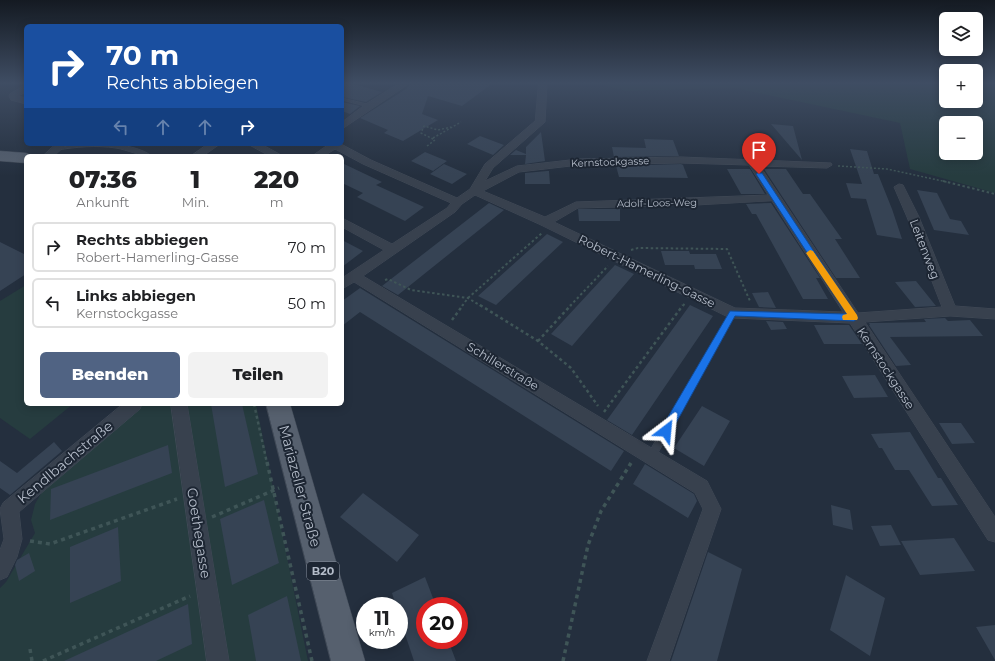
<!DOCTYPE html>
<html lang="de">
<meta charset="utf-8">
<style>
body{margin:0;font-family:Montserrat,sans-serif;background:#f2f2f2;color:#202124;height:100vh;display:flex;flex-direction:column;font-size:15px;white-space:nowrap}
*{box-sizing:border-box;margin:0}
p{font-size:13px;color:#757577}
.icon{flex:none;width:22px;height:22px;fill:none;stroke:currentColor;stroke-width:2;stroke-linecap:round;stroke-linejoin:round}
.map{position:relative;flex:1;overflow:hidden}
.drawer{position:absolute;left:24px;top:154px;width:320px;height:252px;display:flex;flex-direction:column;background:#fff;border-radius:6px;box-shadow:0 2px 10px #0003}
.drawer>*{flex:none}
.hud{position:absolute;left:24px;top:24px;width:320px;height:122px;border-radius:6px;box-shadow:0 2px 10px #0003;background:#1a4fa0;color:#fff;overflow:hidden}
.tools{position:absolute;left:939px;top:12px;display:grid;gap:8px}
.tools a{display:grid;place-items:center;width:44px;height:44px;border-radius:6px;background:#fff;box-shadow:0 2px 10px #0003;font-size:20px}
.speed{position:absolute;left:356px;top:597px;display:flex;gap:8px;font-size:20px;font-weight:700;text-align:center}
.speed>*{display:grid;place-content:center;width:52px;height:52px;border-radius:50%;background:#fff;box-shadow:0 2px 10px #0003;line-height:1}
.speed small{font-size:10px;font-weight:400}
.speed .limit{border:6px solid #d22;background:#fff;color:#111}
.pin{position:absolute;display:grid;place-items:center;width:34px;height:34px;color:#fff;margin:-41px -17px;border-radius:50% 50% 50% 0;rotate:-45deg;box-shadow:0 0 4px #0007}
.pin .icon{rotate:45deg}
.me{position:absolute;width:44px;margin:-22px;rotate:29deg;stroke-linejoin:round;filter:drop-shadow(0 0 3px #0008)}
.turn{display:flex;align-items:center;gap:14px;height:84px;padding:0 16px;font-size:18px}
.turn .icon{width:52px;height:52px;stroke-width:2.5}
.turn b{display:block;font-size:28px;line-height:34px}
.lanes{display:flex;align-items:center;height:38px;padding:0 16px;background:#0003;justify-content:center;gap:20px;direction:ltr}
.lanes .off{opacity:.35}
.eta{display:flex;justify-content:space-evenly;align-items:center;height:68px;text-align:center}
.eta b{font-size:24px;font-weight:800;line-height:28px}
.cta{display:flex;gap:8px;margin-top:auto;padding:8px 16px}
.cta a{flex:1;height:46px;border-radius:6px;background:#506383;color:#fff;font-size:16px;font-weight:800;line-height:46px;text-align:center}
.cta a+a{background:#f2f2f2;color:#202124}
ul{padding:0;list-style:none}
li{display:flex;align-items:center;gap:12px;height:50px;margin:0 8px 6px;padding:0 8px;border:2px solid #e0e0e0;border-radius:6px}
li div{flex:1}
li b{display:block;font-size:15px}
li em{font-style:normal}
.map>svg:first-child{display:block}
</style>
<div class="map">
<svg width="995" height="661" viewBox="0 0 995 661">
<rect width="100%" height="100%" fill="#242f3e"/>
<path fill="#263c3f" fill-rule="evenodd" d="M596,83H946V101H976V83H995V193L910,169L900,123L735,88L626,91ZM946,123H976V153H946Z
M26,285V404H73L30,439L0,418V301Z
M141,404H256L308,661H0V588L6,582L35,533L31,520L35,504L46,485Z"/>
<path fill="#364354" d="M342,83H350L382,92L366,102L342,97Z
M411,83H493L462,106L428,96L422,114L438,120L403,141L384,133L388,130L360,118L406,89Z
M342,102L360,106L350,114L342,111Z
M771,124L793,126L802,160Z
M541,132L545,161L525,164L526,155H510L516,150L526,154V147Z
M480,136L504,145L493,155L467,144Z
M644,139L673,140L679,156L614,157L612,147L646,148Z
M850,149L867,151L874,174H878L892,209L902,239L877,235L866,199L851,198L846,183L862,184Z
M425,152L447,161L433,171L411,161Z
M342,163L382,182L376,185L424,207L405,221L357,197L363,193L342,183Z
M444,164L467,174L452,184L430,174Z
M681,164L683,165L688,178L619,177L616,166Z
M727,169H750L765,194H741Z
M764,169H786L803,194H810L842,239H835L860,278H836Z
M547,171H549L550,184H525V173Z
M917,190L937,193L950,219L961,221L969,235L934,230Z
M489,203L504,210L398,295L382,286Z
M771,203L820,278H816L828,299H803L756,214H752L746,204Z
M578,209H620V221H579Z
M547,234L563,242L496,305L478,296Z
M342,240L363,251L342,267Z
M0,242L26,255V274L0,291Z
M661,251H689L693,262L690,254H716L722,269H695L694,265H665Z
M615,265L634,274L572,346L551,334Z
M916,281L936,306L915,307L895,282Z
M360,288L624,451L611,471L360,312L342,326V301Z
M768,292L776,308L759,307L752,293Z
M690,305L713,316L632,435L607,420Z
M945,318L948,321L970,320L983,336L890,337L911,365L896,366L869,325H870L869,323H876L926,322L924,319Z
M766,321L783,322L787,329L771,330Z
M814,325H849L862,344H824Z
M875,375L888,397L854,398L842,376Z
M211,404H242L258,474L225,487Z
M702,406L730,421L704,466L674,448Z
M939,423H961L975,443L952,444Z
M910,432L938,478H941L958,505L932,506L909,470H895L882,448H879L871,434Z
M54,442L62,451L10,495L0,488V461L17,473Z
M168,445L172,473L50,520L51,489Z
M645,464L694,494L697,501L688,518L633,484Z
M363,493L419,535L397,562L340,517Z
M264,500L279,563L232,585L220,519Z
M831,505L850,510L853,530L833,525Z
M891,525L901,545L880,546L871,526Z
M118,527L121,581L70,603V547Z
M954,538L975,571L920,575L901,541Z
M708,552L742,569L717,661H671Z
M29,553L35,571L19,581L15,565L17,560Z
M846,575L885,598L870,656L830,630Z
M425,577L436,606H425V640H448L456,661H414L399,616V606H396L392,593Z
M287,596L301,661H256L248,615Z
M188,604L192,644L156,661H64Z
M995,625V660L976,627Z"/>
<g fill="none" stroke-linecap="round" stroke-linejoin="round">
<g stroke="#414a57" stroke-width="1">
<path id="service" d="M342,98L371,105V106L369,107L342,100Z
M81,144C102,143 134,143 152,156C139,156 128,150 116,148C96,145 76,147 57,150L55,149L57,148Z
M731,311H735L736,313L654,460L651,461L648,460L647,457L648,454Z"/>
</g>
<g stroke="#414a57" stroke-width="1">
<path id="minor" d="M400,83H410L342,129V122L366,104Z
M539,83H547L545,122L493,168L485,181L517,166L579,159L681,157L831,163L832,165L827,168L760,166L858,313L942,307L907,217L894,187L899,184L903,185L919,217L955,306L995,309V319L950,316L865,322L995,517V542L988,540L850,323L733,318L728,317L541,225L475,195L462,204L455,212L363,276L707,481L721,509L669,661H647L703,509L695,493L354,282L342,289V278L384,250L342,227V218L392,244L447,208L451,203L363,164L335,149L324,156H312L329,144H341L371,160L457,198L470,189L485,164L535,121ZM681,163L749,165L768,195L576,202L545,217L483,191L519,172L579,165ZM772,201L843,312L735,308L554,222L578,208L696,205Z
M26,85V92L18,96L26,98V104L11,100L9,96L10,94Z
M56,144H67L54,156H43Z
M208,144H220L203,156H191Z
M248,144H261L283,156H270Z
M123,404H142L140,409L19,512L22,539L17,557L7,577L0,580V550L4,539L0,509L3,503Z
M171,404H187L229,661H207Z"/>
</g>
<g stroke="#414a57" stroke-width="1">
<path id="primary" d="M0,151L26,153L33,156H26V163L0,161Z
M266,404H290L365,661H331Z"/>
</g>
<path stroke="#3f5557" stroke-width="1.5" stroke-dasharray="2 2" stroke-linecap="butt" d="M433,138L461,122
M427,146L435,140L421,133L424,126L438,130L451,127
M838,166L887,169L947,182"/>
<path stroke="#3f5557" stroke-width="2" stroke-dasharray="2.5 2.5" stroke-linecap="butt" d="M943,181L995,194
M631,250L638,248L727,249L750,301
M385,280L388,279L411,290L468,298L481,306
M462,306L468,298L542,233
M570,306L608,266
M683,306L685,303"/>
<path stroke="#3f5557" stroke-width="2.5" stroke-dasharray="3 3" stroke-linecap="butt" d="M480,305L538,341L571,368L598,406
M452,320L463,305
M538,341L571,305
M254,404L267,463
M604,412L683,305"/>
<path stroke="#3f5557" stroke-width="3.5" stroke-dasharray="4 4" stroke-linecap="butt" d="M267,462L312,661
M212,517L279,488
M30,541L50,544L177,499
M30,649L32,661
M43,661L190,596
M563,661L588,545L601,511L631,463"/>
<use href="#service" fill="#38414e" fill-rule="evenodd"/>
<use href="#minor" fill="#38414e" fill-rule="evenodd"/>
<use href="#primary" fill="#56606e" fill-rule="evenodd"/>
</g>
<linearGradient id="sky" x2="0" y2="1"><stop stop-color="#141a22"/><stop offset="0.47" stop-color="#3f4d63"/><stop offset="1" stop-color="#3f4d63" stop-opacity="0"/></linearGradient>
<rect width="995" height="176" fill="url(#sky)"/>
<path fill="#1a73e8" stroke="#114b97" d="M757,173H762L858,318L854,321L735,316L670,434L666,435L662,434L661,431L662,427L730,311L847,314L756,174Z"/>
<path fill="#f59e0b" d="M810,250L813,251L857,315L858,318L857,320H843L842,317L843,315L847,314L806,253Z"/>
<g text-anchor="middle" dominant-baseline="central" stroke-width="4" stroke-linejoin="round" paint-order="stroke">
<g font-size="10" fill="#b4bcc9" stroke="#1d2633">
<text transform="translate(610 162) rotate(-2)">Kernstockgasse</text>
<text transform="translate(657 203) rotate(-1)">Adolf-Loos-Weg</text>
</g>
<rect fill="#1d2633" stroke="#878f9c" stroke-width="1" x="307" y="562" width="32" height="18" rx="3"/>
<g font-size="11" font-weight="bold" fill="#b4bcc9">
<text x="323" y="571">B20</text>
</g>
<g font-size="12" fill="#b4bcc9" stroke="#1d2633">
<text transform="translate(925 249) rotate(69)">Leitenweg</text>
<text transform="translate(647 271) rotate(26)">Robert-Hamerling-Gasse</text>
<text transform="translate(503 366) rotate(31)">Schillerstraße</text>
<text transform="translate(886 368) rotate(57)">Kernstockgasse</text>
</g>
<g font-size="14" fill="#b4bcc9" stroke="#1d2633">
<text transform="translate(65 462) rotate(-40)">Kendlbachstraße</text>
<text transform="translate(300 486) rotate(75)">Mariazeller Straße</text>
<text transform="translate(199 533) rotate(81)">Goethegasse</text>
</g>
</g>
</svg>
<div class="tools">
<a><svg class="icon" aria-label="layers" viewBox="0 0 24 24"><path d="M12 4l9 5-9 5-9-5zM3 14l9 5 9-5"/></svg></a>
<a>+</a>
<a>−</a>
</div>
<div class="speed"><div>11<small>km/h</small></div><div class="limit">20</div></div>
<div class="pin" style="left:759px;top:174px;background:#d93025"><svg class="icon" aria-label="arrive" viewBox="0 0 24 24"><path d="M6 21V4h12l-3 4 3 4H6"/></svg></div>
<svg class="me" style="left:666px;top:431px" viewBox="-20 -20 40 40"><path d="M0-17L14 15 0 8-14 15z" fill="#1a73e8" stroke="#fff" stroke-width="4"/></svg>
<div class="hud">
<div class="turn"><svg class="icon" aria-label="right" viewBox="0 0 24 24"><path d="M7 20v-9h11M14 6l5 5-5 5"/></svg><div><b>70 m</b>Rechts abbiegen</div></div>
<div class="lanes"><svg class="icon off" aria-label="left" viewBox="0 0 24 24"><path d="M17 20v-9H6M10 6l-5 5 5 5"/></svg><svg class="icon off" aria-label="ahead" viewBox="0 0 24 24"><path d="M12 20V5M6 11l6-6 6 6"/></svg><svg class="icon off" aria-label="ahead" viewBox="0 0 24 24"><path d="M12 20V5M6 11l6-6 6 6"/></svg><svg class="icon" aria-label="right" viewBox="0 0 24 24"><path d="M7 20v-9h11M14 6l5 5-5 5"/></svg></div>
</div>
<section class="drawer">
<div class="eta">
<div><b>07:36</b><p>Ankunft</p></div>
<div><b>1</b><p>Min.</p></div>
<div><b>220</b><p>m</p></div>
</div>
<ul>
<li><svg class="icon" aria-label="right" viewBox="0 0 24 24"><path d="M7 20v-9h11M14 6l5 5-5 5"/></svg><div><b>Rechts abbiegen</b><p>Robert-Hamerling-Gasse</p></div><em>70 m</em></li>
<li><svg class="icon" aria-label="left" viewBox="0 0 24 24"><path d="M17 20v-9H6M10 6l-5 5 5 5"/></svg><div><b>Links abbiegen</b><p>Kernstockgasse</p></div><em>50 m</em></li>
</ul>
<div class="cta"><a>Beenden</a><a>Teilen</a></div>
</section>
</div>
